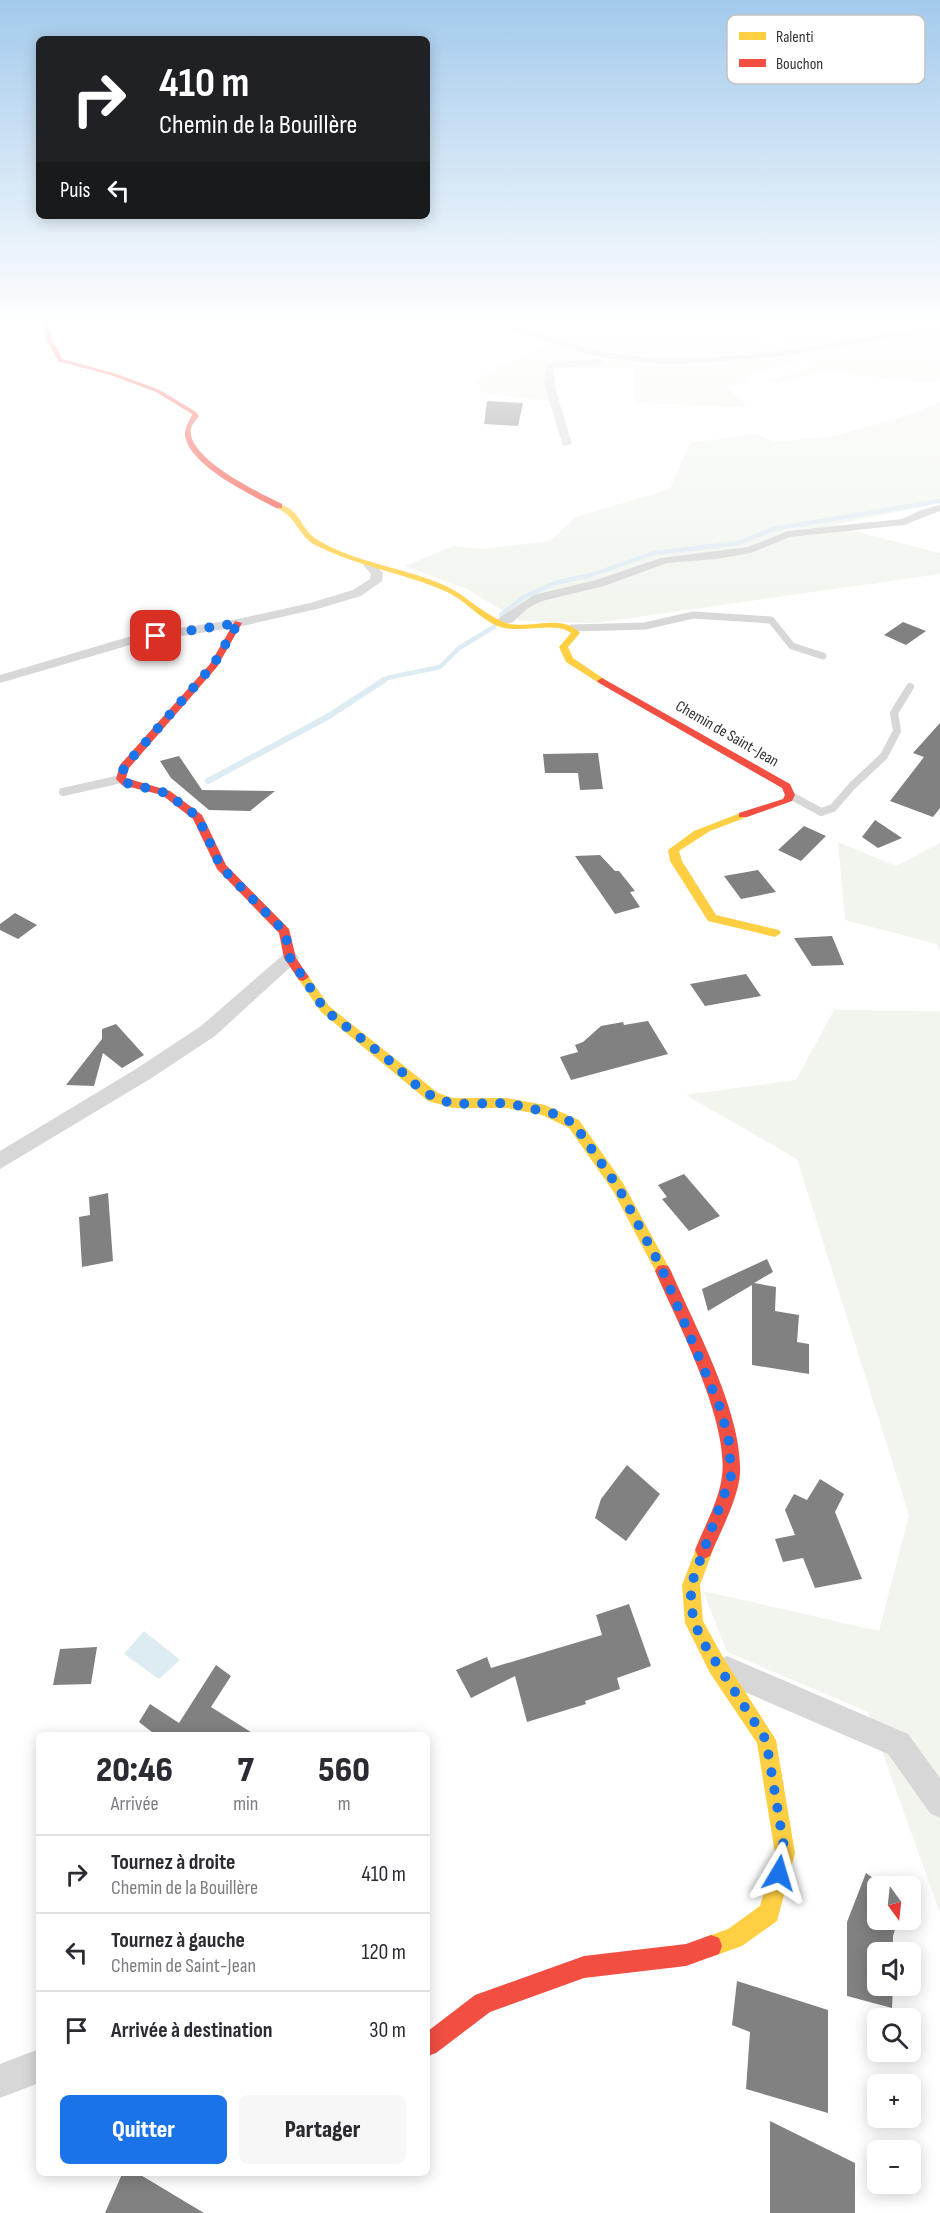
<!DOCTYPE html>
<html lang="fr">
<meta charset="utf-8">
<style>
body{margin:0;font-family:"Sofia Sans Condensed",sans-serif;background:#f7f7f7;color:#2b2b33;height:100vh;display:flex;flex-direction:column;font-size:22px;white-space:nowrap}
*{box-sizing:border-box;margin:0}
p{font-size:20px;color:#7c7c81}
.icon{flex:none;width:33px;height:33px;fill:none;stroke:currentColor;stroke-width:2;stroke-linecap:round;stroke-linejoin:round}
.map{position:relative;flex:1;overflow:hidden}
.side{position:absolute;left:36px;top:1732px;width:394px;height:444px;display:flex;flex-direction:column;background:#fff;border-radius:9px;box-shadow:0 3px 15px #0003}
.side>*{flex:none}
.top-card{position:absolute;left:36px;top:36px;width:394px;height:183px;border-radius:9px;box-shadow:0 3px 15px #0003;background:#202124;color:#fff;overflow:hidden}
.needle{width:39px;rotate:165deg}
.buttons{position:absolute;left:867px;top:1876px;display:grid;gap:12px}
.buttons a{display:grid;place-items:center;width:54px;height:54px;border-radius:9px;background:#fff;box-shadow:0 3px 15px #0003;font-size:30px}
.pin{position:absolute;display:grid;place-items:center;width:51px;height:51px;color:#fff;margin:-26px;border-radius:12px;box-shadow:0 3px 9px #0006}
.me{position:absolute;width:66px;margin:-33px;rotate:7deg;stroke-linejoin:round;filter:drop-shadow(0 0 4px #0008)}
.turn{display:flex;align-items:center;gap:21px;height:126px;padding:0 24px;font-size:27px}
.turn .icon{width:78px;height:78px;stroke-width:2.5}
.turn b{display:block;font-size:42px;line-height:51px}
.then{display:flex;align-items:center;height:57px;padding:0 24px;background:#0003;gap:12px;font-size:22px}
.eta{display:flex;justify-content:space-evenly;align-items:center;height:102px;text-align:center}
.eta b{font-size:36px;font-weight:800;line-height:42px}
.button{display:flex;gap:12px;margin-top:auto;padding:12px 24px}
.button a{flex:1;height:69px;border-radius:9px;background:#1a73e8;color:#fff;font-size:24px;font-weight:800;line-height:69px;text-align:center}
.button a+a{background:#f7f7f7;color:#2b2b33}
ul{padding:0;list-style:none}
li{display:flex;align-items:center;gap:18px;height:78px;padding:0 24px;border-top:2px solid #e1e1e2}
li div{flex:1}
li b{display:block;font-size:22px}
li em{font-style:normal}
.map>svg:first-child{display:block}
</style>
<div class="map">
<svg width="940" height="2213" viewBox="0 0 940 2213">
<rect width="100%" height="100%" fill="#fff"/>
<path fill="#f1f5ed" d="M489,321H738L721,328L771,346L818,331L833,321H940V380L924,383L825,371L778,384L765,381L812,367L805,360L744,376L749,383L726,386L748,407L636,403L633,369L558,368L553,402L483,393L475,380L506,362L556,341Z
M940,402V503L839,524L845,529L940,553V574L595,623L520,621L467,589L405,566L453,546L482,549L550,541L576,517L670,489L690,443L756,434L775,442L835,436L911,414Z
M838,842L896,866L940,843V952L937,944L845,920Z
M834,1010L940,1011V1913L868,1712L727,1652L703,1591L879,1631L909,1515L797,1159L686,1095L796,1080Z"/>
<path fill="#ddebf3" d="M144,1631L180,1660L159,1679L124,1654Z"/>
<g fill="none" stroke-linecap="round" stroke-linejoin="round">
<path stroke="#ddebf3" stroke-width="4.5" d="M501,615L524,597L555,583L591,575L654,553L739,543L773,529L940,501
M382,682L387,678L440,667L459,648L494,627"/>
<path stroke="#ddebf3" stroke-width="6" d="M208,781L329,716L384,680"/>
</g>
<path fill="#818181" d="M487,401L523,403L518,426L484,424Z
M903,622L926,631L906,645L884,635Z
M940,723V808L933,817L890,801L924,757L913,753Z
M598,753L603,789L580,790L578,773H545L543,754Z
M179,756L202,790L275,791L250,811L209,810L171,778L160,761Z
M875,820L902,838L878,848L862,837Z
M804,826L826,836L801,861L778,850Z
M600,855L615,871H619L635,891L630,892L640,907L615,914L575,856Z
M758,870L776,892L741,899L724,876Z
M15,913L37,925L18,939L0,930V924Z
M832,936L844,965L812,966L794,938Z
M746,974L761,996L705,1006L690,984Z
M648,1021L668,1054L571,1080L560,1057L578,1052L575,1045L583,1042L601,1026L623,1022L624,1025Z
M116,1024L144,1055L122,1068L103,1053L94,1086L66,1085L102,1039V1029Z
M684,1174L720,1216L689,1231L662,1199L667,1197L658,1185Z
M108,1193L113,1261L82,1267L79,1217L90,1215L89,1197Z
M767,1259L773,1272L754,1283L776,1287L775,1311L799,1315L797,1342L809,1344V1374L752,1365V1285L708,1311L702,1289Z
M627,1465L660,1494L626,1541L595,1518L601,1499Z
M820,1479L844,1494L835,1512L862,1579L815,1588L803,1558L783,1562L775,1539L795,1535L785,1510L794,1494L807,1500Z
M629,1604L651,1666L617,1678L620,1689L585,1701L586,1704L527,1722L515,1676L471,1698L456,1670L487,1657L491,1668L602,1635L596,1615Z
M97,1647L91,1684L53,1685L60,1649Z
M216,1665L231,1676L211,1707L257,1736H157L139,1722L150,1704L179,1723Z
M866,1873L886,1887H878V1920H898L893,1936V1953H878V1986H893L892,2008L847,1996V1922Z
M737,1981L828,2010V2113L746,2089L750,2032L732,2025Z
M770,2121L855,2163V2213H770Z
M122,2174H139L204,2213H105Z"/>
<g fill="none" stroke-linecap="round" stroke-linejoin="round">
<path stroke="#d7d7d7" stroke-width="7" d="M572,628L645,626L693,615L771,620L792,646L823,656"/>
<path stroke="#d7d7d7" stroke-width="8" d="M63,792L121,779
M790,795L821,812L833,808L852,786L884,756L897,731L894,713L910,687"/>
<path fill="#d7d7d7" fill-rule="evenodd" d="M477,321C527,321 573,350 623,355C730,366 836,343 940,324V330L782,356L702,363L662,364L604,358Z
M600,359L604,362L603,364L554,368V384L572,444L563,446L544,384L546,366L550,363Z
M940,505V511L904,525L790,537L751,553L716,559L667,563L604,586L542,601L528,608L513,622L499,626L493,622L534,595L596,580L661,558L748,547L788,531L902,519L921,510Z
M369,561L373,563L383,573L382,581L361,596L317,609L238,627L137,643L0,683V675L135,635L238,619L310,603L353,590L370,579L371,574L363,565Z
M290,952L296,954L299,958L296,962L215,1036L150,1079L0,1169V1151L136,1069L201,1026L284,954Z
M727,1656L908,1734L940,1778V1818L930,1813L888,1754L717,1680L713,1670L717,1660Z
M39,2049V2083L0,2098V2064Z"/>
<path fill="#ffcf43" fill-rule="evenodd" d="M279,504C302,510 300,530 318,540C354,562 400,567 439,583C463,592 479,611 501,621C526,633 560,611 580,633L568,647L573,658L607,681L599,683L566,662L559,647L571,633C553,620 518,636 495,625C477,616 464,599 445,591C403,573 356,566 315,545C298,536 296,515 276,508L275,506Z
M743,812L748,815L747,817L710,831L679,851L682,861L716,915L779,930L781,933L775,937L708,921L670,861L668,850L694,831Z
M303,973L307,974L329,1006L438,1093L453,1098H507L545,1105L579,1120L623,1183L668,1266L671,1271L668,1276L663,1277L658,1276L613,1191L569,1128L542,1115L507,1108H453L428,1101L321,1012L297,977Z
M704,1541L710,1544L713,1550L700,1585L703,1621L724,1659L776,1740L795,1853L777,1921L742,1946L711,1957L703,1954L700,1946L703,1938L728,1929L760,1906L775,1853L757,1743L710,1673L685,1623L682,1585L698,1544Z"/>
<path fill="#f24e42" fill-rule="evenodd" d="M44,321H50L51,337L62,359L114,373L160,390L196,412L199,416C197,419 192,424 191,428C185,458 260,493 282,504V508H276C250,494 196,469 186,440C182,429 190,422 192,414L156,392L110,375L58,361L45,337Z
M235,621L242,623L217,667L129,768L126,778L170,791L202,815L226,865L289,929L296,958L309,977L303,981L299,980L284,958L279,933L217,869L193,819L162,795L122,785L116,779L120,765L210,664Z
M602,678L790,784L795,795L792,801L747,817H739V813L783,799L785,795L782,788L599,683L597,681Z
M663,1265L668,1266L671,1271C695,1327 743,1413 740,1474C738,1499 720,1533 710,1556L704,1559L698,1556L695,1550C704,1527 719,1501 722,1476C729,1421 678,1323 655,1271L658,1266Z
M711,1935L719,1938L722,1946L719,1954L686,1966L584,1978L490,2012L436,2053L428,2056V2031L475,1995L584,1956L686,1944Z"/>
</g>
<linearGradient id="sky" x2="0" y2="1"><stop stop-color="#a3caec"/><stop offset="0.51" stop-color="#fff"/><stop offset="1" stop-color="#fff" stop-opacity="0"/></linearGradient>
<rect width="940" height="631" fill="url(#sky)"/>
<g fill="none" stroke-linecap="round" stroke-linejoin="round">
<path stroke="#1a73e8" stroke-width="10" stroke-dasharray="0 18" d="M156,636L238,623L214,664L124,767L121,779L126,783L166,793L198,817L221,867L285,932L290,958L325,1010L395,1065L412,1082L433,1097L453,1104L507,1103L559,1115L574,1124L618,1187L661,1267L721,1410L729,1442L731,1476L691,1585V1603L694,1623L706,1647L766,1740L785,1853L779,1873"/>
</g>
<g text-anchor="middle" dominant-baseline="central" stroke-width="6" stroke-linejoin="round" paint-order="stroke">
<g font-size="16" fill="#333" stroke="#fff">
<text transform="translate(727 734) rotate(30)">Chemin de Saint-Jean</text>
</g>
</g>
<rect x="727" y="15" width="198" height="69" rx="9" fill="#fff" stroke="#c2c2c2" stroke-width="1.5"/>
<rect x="739" y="32" width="27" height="8" fill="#ffcf43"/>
<rect x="739" y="59" width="27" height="8" fill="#f24e42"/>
<g font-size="16" fill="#333">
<text x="776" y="42">Ralenti</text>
<text x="776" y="69">Bouchon</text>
</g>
</svg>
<div class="buttons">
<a><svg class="needle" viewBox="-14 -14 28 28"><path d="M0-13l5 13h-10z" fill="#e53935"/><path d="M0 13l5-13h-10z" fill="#7c7c81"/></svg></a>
<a><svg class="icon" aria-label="sound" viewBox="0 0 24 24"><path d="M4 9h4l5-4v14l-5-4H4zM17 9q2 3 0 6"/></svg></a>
<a><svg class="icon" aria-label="search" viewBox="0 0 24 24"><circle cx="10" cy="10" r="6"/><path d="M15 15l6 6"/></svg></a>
<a>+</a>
<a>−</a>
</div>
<div class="pin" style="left:156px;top:636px;background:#d93025"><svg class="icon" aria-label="arrive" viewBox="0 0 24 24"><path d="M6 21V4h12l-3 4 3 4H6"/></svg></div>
<svg class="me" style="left:779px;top:1873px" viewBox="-20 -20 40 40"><path d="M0-17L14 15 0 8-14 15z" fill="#1a73e8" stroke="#fff" stroke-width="4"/></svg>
<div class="top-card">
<div class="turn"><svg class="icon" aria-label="right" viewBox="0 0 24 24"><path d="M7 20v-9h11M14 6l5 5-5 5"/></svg><div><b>410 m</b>Chemin de la Bouillère</div></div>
<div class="then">Puis<svg class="icon" aria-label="left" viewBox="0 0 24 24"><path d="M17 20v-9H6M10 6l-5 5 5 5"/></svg></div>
</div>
<section class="side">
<div class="eta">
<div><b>20:46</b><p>Arrivée</p></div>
<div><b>7</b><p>min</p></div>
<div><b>560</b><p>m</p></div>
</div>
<ul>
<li><svg class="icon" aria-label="right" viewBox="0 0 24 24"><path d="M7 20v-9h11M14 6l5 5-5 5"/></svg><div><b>Tournez à droite</b><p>Chemin de la Bouillère</p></div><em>410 m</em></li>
<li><svg class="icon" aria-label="left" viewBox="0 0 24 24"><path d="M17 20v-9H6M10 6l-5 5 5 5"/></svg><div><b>Tournez à gauche</b><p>Chemin de Saint-Jean</p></div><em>120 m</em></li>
<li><svg class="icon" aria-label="arrive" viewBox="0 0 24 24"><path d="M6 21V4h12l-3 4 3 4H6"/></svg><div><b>Arrivée à destination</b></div><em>30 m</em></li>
</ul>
<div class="button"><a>Quitter</a><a>Partager</a></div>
</section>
</div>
